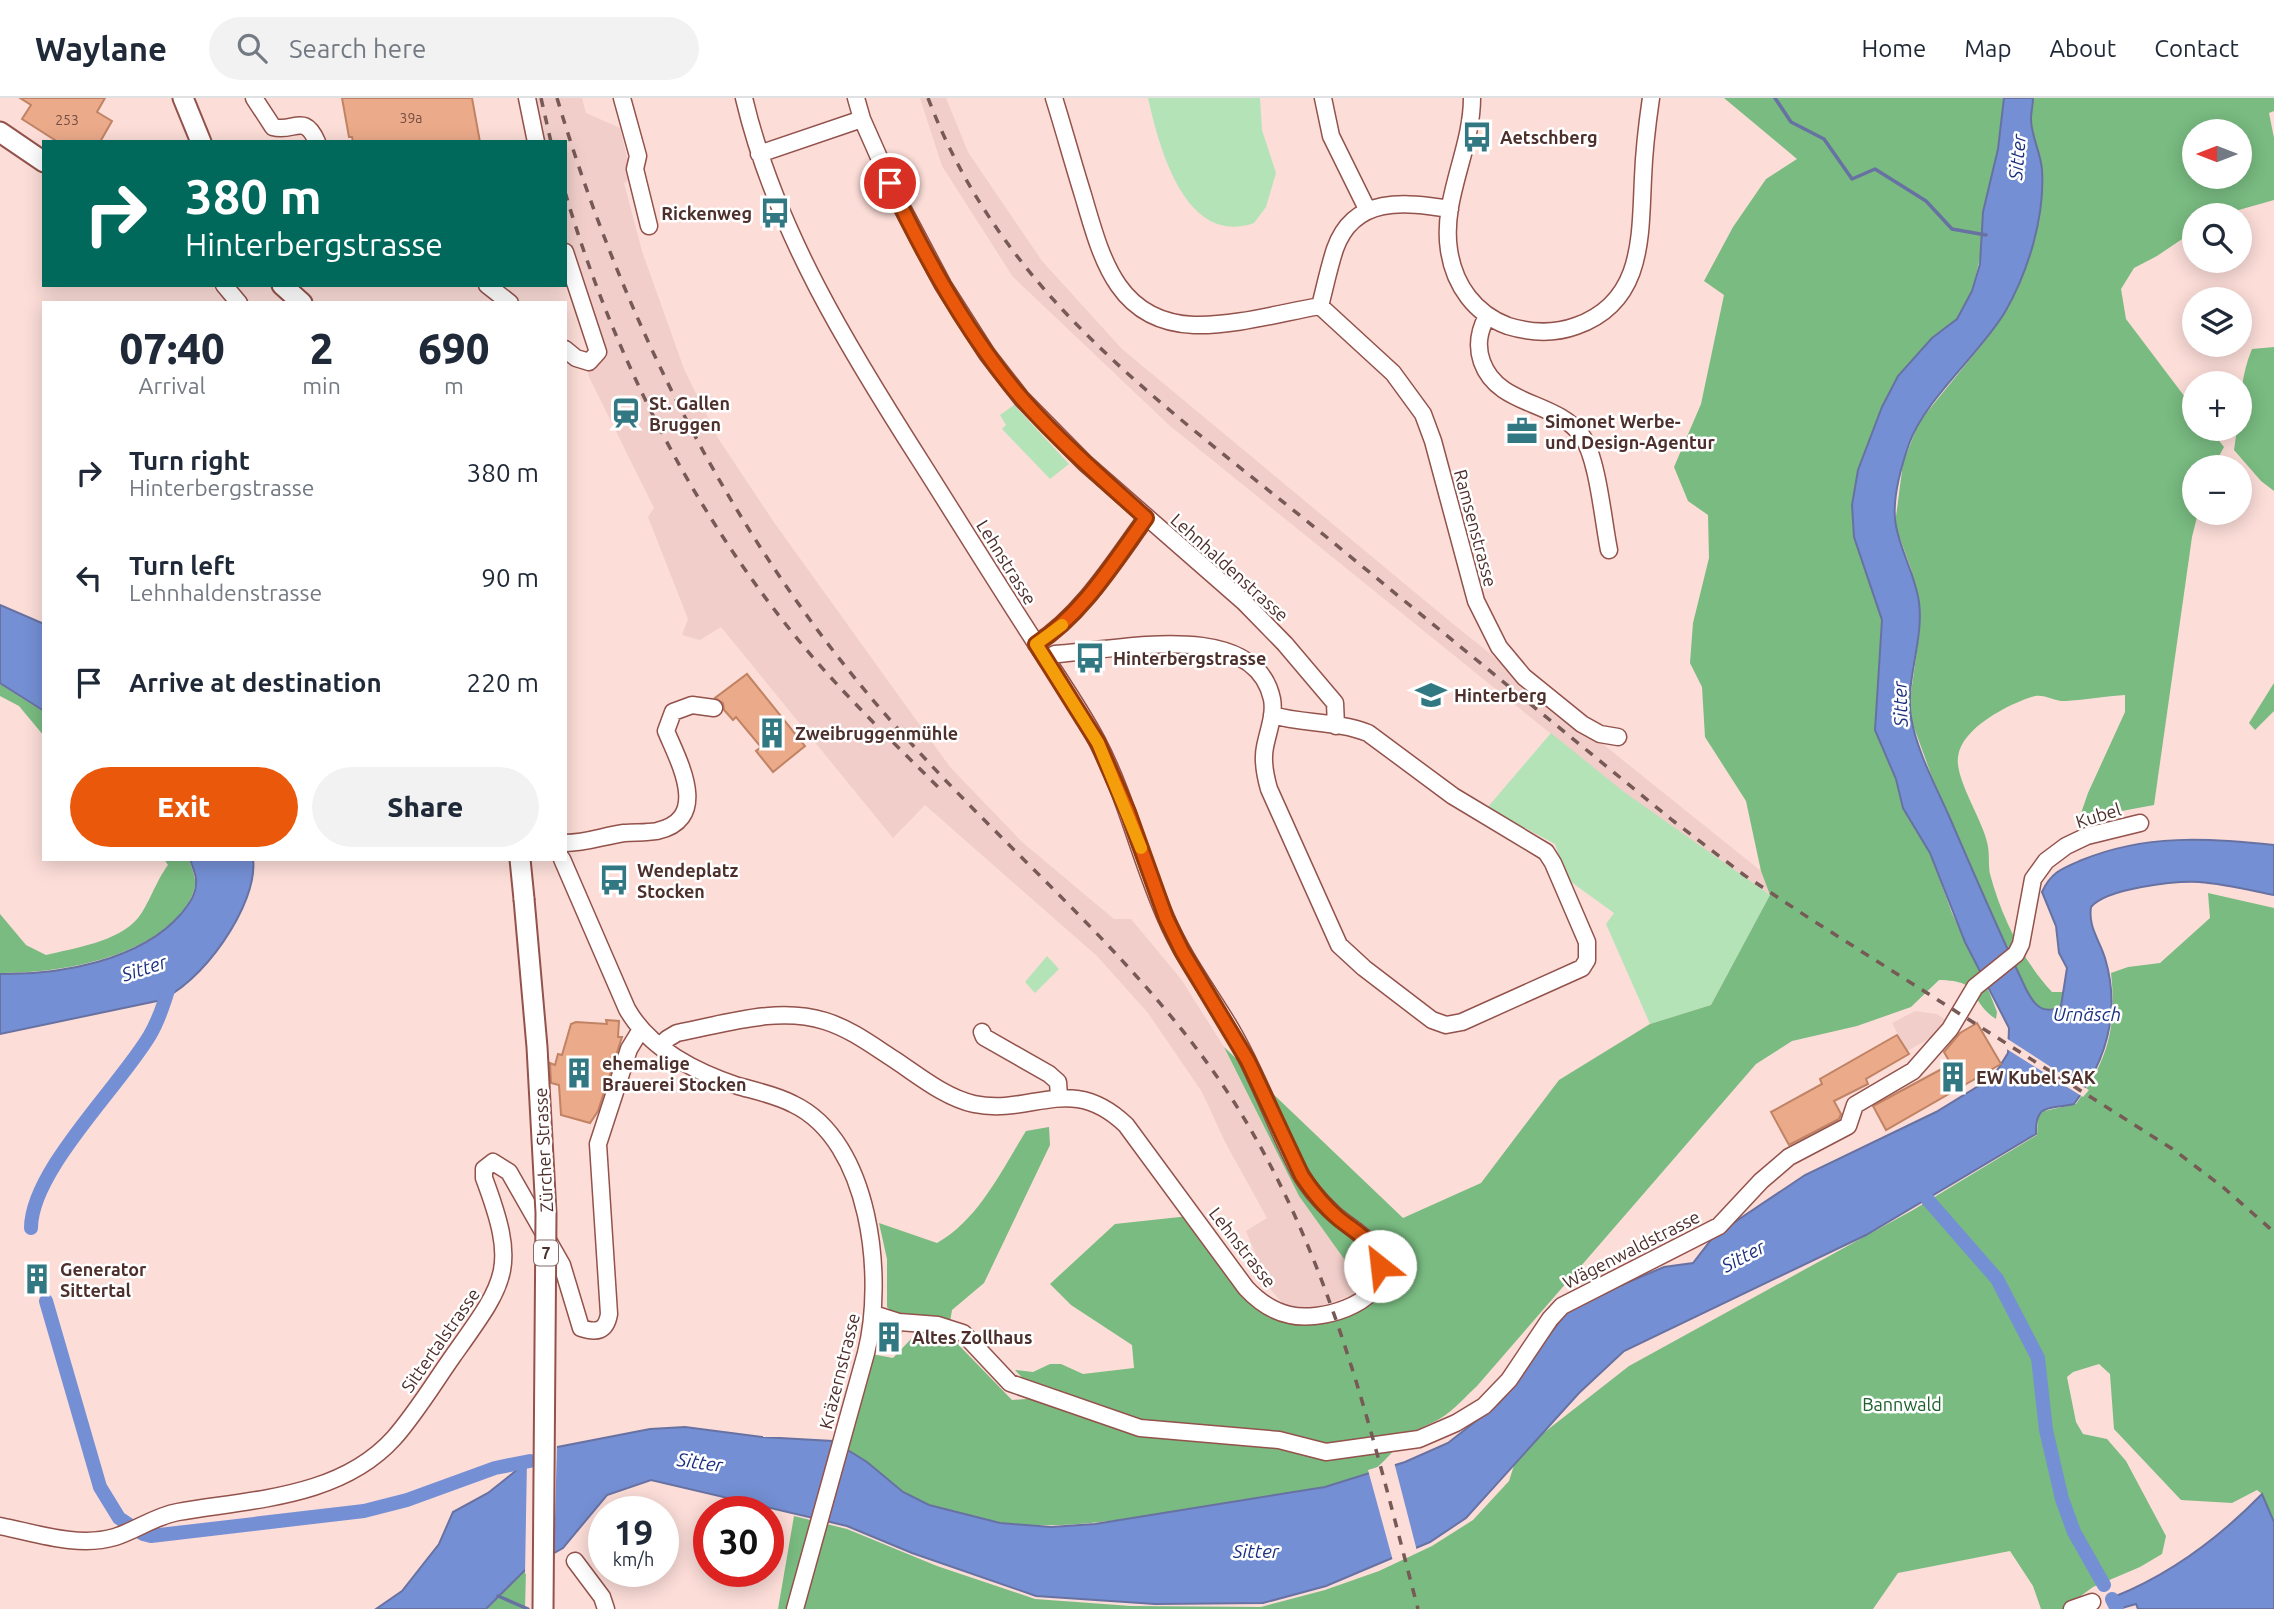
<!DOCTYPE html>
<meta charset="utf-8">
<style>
body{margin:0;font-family:Ubuntu,sans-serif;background:#f2f2f3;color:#1f2937;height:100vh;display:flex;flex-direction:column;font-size:26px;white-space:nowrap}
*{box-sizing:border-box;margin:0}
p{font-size:23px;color:#747a83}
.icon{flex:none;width:38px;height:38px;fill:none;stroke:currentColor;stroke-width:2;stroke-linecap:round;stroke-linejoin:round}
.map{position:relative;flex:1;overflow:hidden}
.sheet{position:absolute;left:42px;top:203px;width:525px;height:560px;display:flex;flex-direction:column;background:#fff;border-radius:0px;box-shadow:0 4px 18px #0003}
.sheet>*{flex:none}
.hud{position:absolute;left:42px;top:42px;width:525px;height:147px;border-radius:0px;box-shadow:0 4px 18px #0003;background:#00695c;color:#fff;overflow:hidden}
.needle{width:46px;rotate:270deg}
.tools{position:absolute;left:2182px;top:21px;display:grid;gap:14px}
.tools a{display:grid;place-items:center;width:70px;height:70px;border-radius:50%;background:#fff;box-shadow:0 4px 18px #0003;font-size:35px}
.speed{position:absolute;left:588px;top:1398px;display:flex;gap:14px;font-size:35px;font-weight:700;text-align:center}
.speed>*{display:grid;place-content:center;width:91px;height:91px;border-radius:50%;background:#fff;box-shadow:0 4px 18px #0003;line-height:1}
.speed small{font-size:18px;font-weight:400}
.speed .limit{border:10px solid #d22;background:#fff;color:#111}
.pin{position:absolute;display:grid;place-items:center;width:60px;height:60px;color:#fff;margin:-30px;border:4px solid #fff;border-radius:50%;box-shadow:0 2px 7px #0007}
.me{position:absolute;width:77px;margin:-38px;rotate:331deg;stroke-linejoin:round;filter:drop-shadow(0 0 5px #0008)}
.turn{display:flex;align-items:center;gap:24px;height:147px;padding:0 28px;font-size:32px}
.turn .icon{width:91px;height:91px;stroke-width:2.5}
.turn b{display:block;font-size:49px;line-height:60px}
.eta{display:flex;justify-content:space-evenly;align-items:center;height:119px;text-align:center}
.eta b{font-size:42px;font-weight:800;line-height:49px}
.cta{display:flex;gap:14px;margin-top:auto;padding:14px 28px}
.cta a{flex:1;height:80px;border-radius:42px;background:#ea580c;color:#fff;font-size:28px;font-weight:800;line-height:80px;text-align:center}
.cta a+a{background:#f2f2f3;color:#1f2937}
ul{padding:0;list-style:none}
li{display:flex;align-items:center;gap:21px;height:105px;padding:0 28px}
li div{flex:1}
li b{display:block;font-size:26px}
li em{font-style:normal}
header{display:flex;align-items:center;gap:42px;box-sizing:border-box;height:98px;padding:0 35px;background:#fff;border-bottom:2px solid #e0e1e3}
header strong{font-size:33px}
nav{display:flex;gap:38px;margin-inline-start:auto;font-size:24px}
.search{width:490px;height:63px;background:#f2f2f3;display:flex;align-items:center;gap:18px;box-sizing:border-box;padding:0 24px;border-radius:38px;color:#747a83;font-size:26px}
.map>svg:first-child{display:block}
</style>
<header>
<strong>Waylane</strong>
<div class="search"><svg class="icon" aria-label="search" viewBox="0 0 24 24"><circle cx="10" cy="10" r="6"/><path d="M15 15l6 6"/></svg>Search here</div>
<nav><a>Home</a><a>Map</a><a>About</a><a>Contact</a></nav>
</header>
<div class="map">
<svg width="2274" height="1511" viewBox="0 0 2274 1511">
<rect width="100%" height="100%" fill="#fcddd8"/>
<path fill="#f1cec9" d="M527,0H582L586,15L620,30L632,80L624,85L642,153L684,271L718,340L773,423L950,669L1022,744L1114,821H1131L1181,881L1224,949L1299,1098L1367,1193L1304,1213L1287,1210L1270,1191L1246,1133L1267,1120L1225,1044L1202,994L1148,915L1097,858L925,707L893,740L721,529L700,542L682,537L688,521L648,419L654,410L588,277L589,264L598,254L565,154V44H536Z
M920,0H946L968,54L1042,163L1122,251L1447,521L1761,773L1770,797L1623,694L1169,327L1013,179L942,68Z
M1915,913L1937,916L1948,924L1940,935L1907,953L1892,925Z"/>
<path fill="#b4e3b8" d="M1148,0H1260L1262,32L1276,75L1266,109L1254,125C1185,149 1159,49 1148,0Z
M1014,307L1069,366L1050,381L1002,331L1006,327L1000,317Z
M1551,635L1624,694L1770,797L1711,907L1650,926L1606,826L1614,815L1567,781L1555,746L1487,710Z
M1047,858L1059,871L1035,895L1025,884Z"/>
<path fill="#79bb81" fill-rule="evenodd" d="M1724,0H2274V13L2269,15L2274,40V102L2221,117H2194V133L2157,158L2134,170L2121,191L2126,221L2194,311V331H2210L2224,349L2213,369H2194V415H2198L2192,439L2154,707L2079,721L2088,695L2125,614V597C2105,598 2086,602 2066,603C2056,604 2045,596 2035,598C2010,605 1961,630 1958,659C1955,681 1982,721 1987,744C1990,755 1988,766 1990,776C2001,818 2023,863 2052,894H2065L2063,906C2054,914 2041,913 2033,905L1985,805L1932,679L1911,621L1910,602L1920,531L1911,471L1895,426L1903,365L1919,324L1984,244L2005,214L2028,159L1984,144L1972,193L1957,221L1932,240L1898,278L1882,309L1858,372L1854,439L1882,522L1875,632L1896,681L1903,710L1930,755L1952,815L1990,896L1997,914L1996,921C1966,901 1985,883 1939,882L1911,909L1857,928L1792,943L1756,966L1477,1288C1466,1298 1454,1312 1441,1320C1431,1326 1418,1330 1409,1337C1395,1349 1382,1369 1366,1377C1325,1396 1275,1398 1231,1404C1130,1419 1027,1447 928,1406C895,1393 870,1366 840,1347L866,1255L893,1260L928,1223L892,1214L887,1209V1161L879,1125L937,1145C979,1121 1001,1073 1026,1033L1049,1029L1050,1047L984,1185L952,1212L948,1236L1012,1302L1041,1300L1015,1272L1033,1274L1050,1266H1061L1083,1276L1134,1270L1132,1247L1071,1207L1050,1186L1115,1126L1189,1118L1256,1207L1277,1223H1320L1367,1193L1299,1098L1224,949L1403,1120L1481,1085L1559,982L1650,926L1711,907L1770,797L1761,773L1746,703L1705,639L1702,589L1690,565L1693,525L1709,460L1708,417L1688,403L1674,369L1701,306L1724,197L1704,183L1733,129L1766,81L1797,61ZM2194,33H2240V79H2194Z
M2274,249V393L2261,383L2234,352L2237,331H2240C2240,303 2241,277 2252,251Z
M2274,585V613L2255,632L2249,625Z
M0,586L44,614V638L19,608L0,598Z
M164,761H189C191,768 194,775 195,782C196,795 188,806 180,816C139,862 59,875 0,875V816L26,847L46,857C74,850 118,844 138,820C148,808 156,783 168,767Z
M2208,795L2274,810V1424L2262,1396L2257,1392L2232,1405L2181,1402L2114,1331L2110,1276L2099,1266L2073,1274L2067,1279L2076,1324L2083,1336L2107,1341L2126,1363L2166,1438L2162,1456L2140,1469L2093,1489L2063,1511H2041L2033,1488L2010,1453L1898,1475L1873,1511H778L794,1418L847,1431L937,1468L1035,1501L1131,1508L1261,1509L1325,1492L1379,1473L1432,1448L1473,1422L1509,1383L1518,1355L1629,1268L1913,1112L2037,1037L2038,1018L2044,1013L2076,1006C2108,962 2117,929 2111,875L2128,869L2160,865L2210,820Z
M526,1471L525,1511H487Z"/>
<path fill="#748fd4" stroke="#6872a2" stroke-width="2" d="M2004,0H2033C2033,7 2031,14 2031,21C2031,38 2041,55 2042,72C2045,119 2028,174 2005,214C1979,257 1925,301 1909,346C1901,369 1891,403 1896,428C1901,454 1915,477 1919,504C1924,543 1905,582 1911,619C1916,651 1936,689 1949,718C1974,776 1999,834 2026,891C2034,907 2043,918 2061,908L2067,870L2059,855L2056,828L2042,794C2051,774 2063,770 2082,762C2145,736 2208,740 2274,747V797C2249,792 2225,786 2199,784C2174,783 2107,790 2091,809C2088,829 2099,841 2105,860C2121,914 2107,962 2074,1006C2050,1012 2035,1004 2036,1036L1866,1137L1624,1253L1579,1295L1466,1420L1430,1444L1326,1488L1263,1505L1155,1506L1036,1498L912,1455L847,1428L651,1382L607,1397L563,1450L526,1471L486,1511H376L402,1493L439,1446L453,1414L488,1395L542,1352L650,1331L685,1329L762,1339L833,1343L867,1364L903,1394L929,1407L1000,1425L1051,1429L1095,1426L1325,1389L1405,1364L1448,1345L1499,1305L1520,1280L1534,1257L1566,1215L1584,1203L1664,1169L1693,1165L1714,1138L1805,1077L1936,1014L1993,979L2008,955L2009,930L1965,844L1930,755L1903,710L1896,681L1875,632L1882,522L1854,439L1852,407L1858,372L1882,309L1898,278L1932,240L1957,221L1972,193L1980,166L1983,114L1998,51Z
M0,507L44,526V613L0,585Z
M190,761H253C259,806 200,889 157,903L0,936V876C59,877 140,863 181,816C189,806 197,796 196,782C196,776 192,768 190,761Z
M2262,1396L2274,1424V1511H2138L2136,1506L2122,1510L2116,1498C2173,1475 2219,1440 2262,1396Z"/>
<path fill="#fcddd8" d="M2006,940L2071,982L2089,992L2083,999L2005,950Z
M557,1346L554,1459L525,1476L527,1362L541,1349Z
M1394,1364L1417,1453L1393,1463L1368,1372Z"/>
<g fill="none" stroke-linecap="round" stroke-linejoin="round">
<path stroke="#6872a2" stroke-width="3.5" d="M1775,0L1791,24L1824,41L1852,81L1875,71L1926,103L1952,131L1986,137
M498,1498L528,1511"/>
<path stroke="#748fd4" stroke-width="14" d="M1920,1086L1928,1102L1997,1181L2038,1260L2046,1332L2062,1401L2074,1434L2104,1487
M31,1130C31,1073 120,988 150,937C160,920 166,900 171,882
M46,1203L100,1389L119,1420L143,1436L151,1438L364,1413L407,1402L495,1370L530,1363
M2112,1501L2117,1511"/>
</g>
<path fill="#ebaa8a" stroke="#c08364" stroke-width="2" d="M20,0H105L97,14L112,23L100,44H58L22,21L31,7Z
M342,0H472L480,44H353L352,39H349Z
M747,576L805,648L773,674L756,653L761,649L736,619L733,622L724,612L723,605L715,600Z
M606,922L619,923L618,939H622L598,1013L590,1025L561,1017L559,987L551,985L550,965L555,967L558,956L562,957L571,926L576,924L607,926Z
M1977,925L2001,966L1886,1032L1873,1008L1951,966L1944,954L1960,935Z
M1897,937L1909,956L1866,981L1868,986L1834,1003L1841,1016L1839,1021L1789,1047L1771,1014L1822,986L1820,981Z
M44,1170L48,1186L31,1191L27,1175Z
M881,1229L901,1235L894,1250L878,1246Z"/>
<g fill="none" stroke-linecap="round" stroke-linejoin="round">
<g stroke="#93524b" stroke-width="19">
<path id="minor" d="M254,0L273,29C294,35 304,14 317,44
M527,0L536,44
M622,0L638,58L635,71L649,128
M856,0L862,21L897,100L943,187L987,256L1022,301L1085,365L1244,504L1285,546L1335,605L1336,628
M1054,0C1064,32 1073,65 1083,97C1101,158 1116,224 1194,227C1235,228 1280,215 1320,208C1325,189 1329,169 1335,151C1354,97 1405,104 1450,111
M1323,0L1331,38L1367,111
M1472,0C1472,52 1441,101 1449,152C1454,187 1475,216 1508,228C1531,235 1554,236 1576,228C1644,204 1640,139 1643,80C1644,53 1647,27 1651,0
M759,56L862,21
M565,154L598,254L589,264L576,260L565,251
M224,187L239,205
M487,187L510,205
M1320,208L1393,275L1423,316L1433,343L1476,503L1499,549L1524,579L1582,626L1600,636L1618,639
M1487,218C1479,233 1476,247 1482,264C1498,309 1556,302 1582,338C1598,361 1603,423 1609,452
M1036,546C1082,516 1114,464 1146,420
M1046,561L1055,556C1114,553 1254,518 1272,601C1275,617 1268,633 1265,649C1262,663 1265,677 1269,691L1339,847L1364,870L1432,922L1446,927L1462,924L1582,870L1587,862V844L1553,765L1546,754L1453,698L1368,635C1338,623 1303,626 1272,617
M565,745C587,745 603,738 624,735C635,734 646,735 657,733C711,721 679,664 666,633L673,614L692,607L714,610
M562,761L627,911C649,950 696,974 738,988C756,993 776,997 793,1006C871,1043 885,1180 866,1255L795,1511
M982,934L984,939L1049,976L1058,984L1059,999
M662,948L667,941L677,935C725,926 777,908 825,923C851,931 873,948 895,962C919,978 946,1000 974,1006C1033,1018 1071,974 1126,1027L1246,1190C1258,1203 1271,1213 1290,1217C1318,1224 1382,1207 1380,1172C1379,1142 1353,1133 1334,1116C1321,1104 1309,1091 1300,1075C1275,1028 1258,977 1231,931C1209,894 1183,860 1166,820C1140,762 1127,700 1097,643C1079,609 1057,578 1037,547C998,487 961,427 923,367C850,253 775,132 744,0
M874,1216L899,1224L938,1227L963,1235L1010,1285L1140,1330L1279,1342L1326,1354L1419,1341L1456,1325L1484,1308L1509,1282L1550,1221L1562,1208L1719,1128L1761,1083L1789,1059L1848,1028L1855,1007L1913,973L1950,931L1975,889L2016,856L2021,846L2033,781L2046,763L2066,748L2087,738L2140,725
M0,1428C36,1435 78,1450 115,1439C137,1432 155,1418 178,1414C252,1401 340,1400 394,1340C416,1315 434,1285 453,1258C507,1182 518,1171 484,1080V1071L493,1064L509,1074L562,1167L581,1230C596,1235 606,1234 609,1216L598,1046L629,951L640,933
M575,1463L602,1499L606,1511
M2072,1511L2092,1504"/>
</g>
<g stroke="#93524b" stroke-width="23">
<path id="major" d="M183,0L201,44
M0,34L44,64
M282,187L302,205
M520,761L524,801"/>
</g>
<use href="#minor" stroke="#fff" stroke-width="16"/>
<use href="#major" stroke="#fff" stroke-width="19"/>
<path stroke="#775955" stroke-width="3.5" stroke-dasharray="9 9" stroke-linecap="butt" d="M541,0L551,44
M557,0C627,235 742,460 908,642C1017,763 1145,866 1234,1004C1332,1159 1372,1336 1418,1511
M928,0C1004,200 1165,307 1324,437C1440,532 1556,627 1672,722L1744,777L1809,820L2174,1052L2224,1090L2274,1134
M565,94C614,260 694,417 805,550C847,600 894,645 940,691"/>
<g stroke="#93524b" stroke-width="23" stroke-linecap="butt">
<path id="major-bridge" d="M524,801L537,949L546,1115L543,1511"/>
</g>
<use href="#major-bridge" stroke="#fff" stroke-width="19"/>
</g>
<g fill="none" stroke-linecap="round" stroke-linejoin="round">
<g stroke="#983908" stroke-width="18">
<path id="route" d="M890,85C926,162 968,238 1023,302C1061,345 1104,382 1146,420C1114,464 1083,516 1036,546L1098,645L1128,714L1166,820L1182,853L1248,963L1302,1078C1312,1093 1324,1108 1338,1120C1356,1135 1376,1143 1380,1168"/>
</g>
<use href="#route" stroke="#ea580c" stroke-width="12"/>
<path stroke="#f59e0b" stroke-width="12" d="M1062,527L1036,546L1098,645L1141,750"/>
</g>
<defs>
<g id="bus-bare" transform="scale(2.415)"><path d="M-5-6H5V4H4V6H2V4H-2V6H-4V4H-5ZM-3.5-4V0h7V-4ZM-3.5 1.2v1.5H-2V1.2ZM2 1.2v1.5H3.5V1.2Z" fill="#317882" stroke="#fff" stroke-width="2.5" paint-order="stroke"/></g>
<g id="station-bare" transform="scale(2.415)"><path d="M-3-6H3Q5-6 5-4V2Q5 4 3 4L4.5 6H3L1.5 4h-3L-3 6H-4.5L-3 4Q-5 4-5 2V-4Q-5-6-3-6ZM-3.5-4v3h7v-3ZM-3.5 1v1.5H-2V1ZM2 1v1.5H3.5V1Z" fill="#317882" stroke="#fff" stroke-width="2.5" paint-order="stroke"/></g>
<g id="office-bare" transform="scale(2.415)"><path d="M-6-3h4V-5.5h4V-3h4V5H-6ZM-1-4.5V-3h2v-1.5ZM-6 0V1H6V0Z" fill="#317882" stroke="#fff" stroke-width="2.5" paint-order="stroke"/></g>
<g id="school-bare" transform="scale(2.415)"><path d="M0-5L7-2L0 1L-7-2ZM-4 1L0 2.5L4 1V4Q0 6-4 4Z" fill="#317882" stroke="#fff" stroke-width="2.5" paint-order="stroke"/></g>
<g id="building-bare" transform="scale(2.415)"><path d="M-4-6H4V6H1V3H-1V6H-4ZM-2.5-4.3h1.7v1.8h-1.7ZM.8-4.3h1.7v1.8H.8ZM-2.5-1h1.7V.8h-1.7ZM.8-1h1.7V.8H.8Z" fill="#317882" stroke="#fff" stroke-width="2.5" paint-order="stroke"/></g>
</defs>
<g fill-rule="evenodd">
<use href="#bus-bare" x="1477" y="39"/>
<use href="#bus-bare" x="775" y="115"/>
<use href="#station-bare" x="626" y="315"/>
<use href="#office-bare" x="1522" y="333"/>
<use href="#bus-bare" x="1090" y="560"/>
<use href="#school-bare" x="1431" y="597"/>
<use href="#building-bare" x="772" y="635"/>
<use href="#bus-bare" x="614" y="782"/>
<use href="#building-bare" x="579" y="975"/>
<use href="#building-bare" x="1953" y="979"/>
<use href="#building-bare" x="37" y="1181"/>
<use href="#building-bare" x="889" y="1239"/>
</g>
<g text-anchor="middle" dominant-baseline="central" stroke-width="5" stroke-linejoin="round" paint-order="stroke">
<g font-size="14" fill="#744e44">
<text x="411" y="20">39a</text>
<text x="67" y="22">253</text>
</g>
<rect fill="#fff" stroke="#826d6b" stroke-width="2" x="534" y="1142.5" width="24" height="25" rx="5"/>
<g font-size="16" font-weight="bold" fill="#4d2f2c">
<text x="546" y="1155">7</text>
</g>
<g font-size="18" font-weight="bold" fill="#4d2f2c" stroke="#fff" text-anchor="start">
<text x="1500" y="39">Aetschberg</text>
<text x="752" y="115" text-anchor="end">Rickenweg</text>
<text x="649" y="305">St. Gallen<tspan x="649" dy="21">Bruggen</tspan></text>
<text x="1545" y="323">Simonet Werbe-<tspan x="1545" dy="21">und Design-Agentur</tspan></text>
<text x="1113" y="560">Hinterbergstrasse</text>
<text x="1454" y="597">Hinterberg</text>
<text x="795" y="635">Zweibruggenmühle</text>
<text x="637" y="772">Wendeplatz<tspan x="637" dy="21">Stocken</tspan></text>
<text x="602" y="965">ehemalige<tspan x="602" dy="21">Brauerei Stocken</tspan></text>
<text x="1976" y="979">EW Kubel SAK</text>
<text x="60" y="1171">Generator<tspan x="60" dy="21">Sittertal</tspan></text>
<text x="912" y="1239">Altes Zollhaus</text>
</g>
<g font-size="18" fill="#4d2f2c" stroke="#fff">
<text transform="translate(1476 430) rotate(75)">Ramsenstrasse</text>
<text transform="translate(1007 464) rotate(58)">Lehnstrasse</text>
<text transform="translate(1230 469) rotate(42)">Lehnhaldenstrasse</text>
<text transform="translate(2098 717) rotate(-17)">Kubel</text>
<text transform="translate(543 1052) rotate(-93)">Zürcher Strasse</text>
<text transform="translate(1243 1149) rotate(52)">Lehnstrasse</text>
<text transform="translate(1631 1151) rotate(-27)">Wägenwaldstrasse</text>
<text transform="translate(440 1242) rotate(-55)">Sittertalstrasse</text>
<text transform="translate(839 1273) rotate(-76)">Kräzernstrasse</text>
</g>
<g font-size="18" fill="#1b612b" stroke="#fff">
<text x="1902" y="1306">Bannwald</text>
</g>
<g font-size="19" font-style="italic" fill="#1b3080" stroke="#fff">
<text transform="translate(2017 59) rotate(-85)">Sitter</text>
<text transform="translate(1900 606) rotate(-92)">Sitter</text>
<text transform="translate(144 870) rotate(-18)">Sitter</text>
<text x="2087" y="916">Urnäsch</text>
<text transform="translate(1743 1158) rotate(-28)">Sitter</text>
<text transform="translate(700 1364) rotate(8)">Sitter</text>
<text x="1256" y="1453">Sitter</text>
</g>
</g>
</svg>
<div class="tools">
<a><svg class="needle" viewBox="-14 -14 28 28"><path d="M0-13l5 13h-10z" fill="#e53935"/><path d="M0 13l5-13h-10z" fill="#747a83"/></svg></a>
<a><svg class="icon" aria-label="search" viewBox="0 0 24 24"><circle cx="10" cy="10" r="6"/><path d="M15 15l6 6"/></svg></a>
<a><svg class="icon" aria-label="layers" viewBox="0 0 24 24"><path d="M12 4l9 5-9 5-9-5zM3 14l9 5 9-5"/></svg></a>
<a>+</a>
<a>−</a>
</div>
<div class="speed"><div>19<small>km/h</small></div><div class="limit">30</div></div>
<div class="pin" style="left:890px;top:85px;background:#d93025"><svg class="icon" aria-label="arrive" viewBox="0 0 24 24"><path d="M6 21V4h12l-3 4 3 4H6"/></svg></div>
<svg class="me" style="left:1380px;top:1168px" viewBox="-20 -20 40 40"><circle r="19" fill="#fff"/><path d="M0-13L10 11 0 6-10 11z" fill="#ea580c"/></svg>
<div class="hud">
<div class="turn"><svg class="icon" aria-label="right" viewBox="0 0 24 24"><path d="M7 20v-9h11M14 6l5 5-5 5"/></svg><div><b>380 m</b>Hinterbergstrasse</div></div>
</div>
<section class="sheet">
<div class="eta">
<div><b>07:40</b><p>Arrival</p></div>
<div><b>2</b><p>min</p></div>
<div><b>690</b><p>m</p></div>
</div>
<ul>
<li><svg class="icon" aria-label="right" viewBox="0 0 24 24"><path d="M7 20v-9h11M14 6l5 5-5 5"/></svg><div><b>Turn right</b><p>Hinterbergstrasse</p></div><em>380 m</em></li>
<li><svg class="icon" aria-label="left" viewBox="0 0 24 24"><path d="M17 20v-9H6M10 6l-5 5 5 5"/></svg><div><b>Turn left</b><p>Lehnhaldenstrasse</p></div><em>90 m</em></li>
<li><svg class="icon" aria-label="arrive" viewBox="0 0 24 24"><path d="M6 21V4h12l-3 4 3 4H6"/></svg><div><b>Arrive at destination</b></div><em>220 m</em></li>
</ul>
<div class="cta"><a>Exit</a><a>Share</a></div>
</section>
</div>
